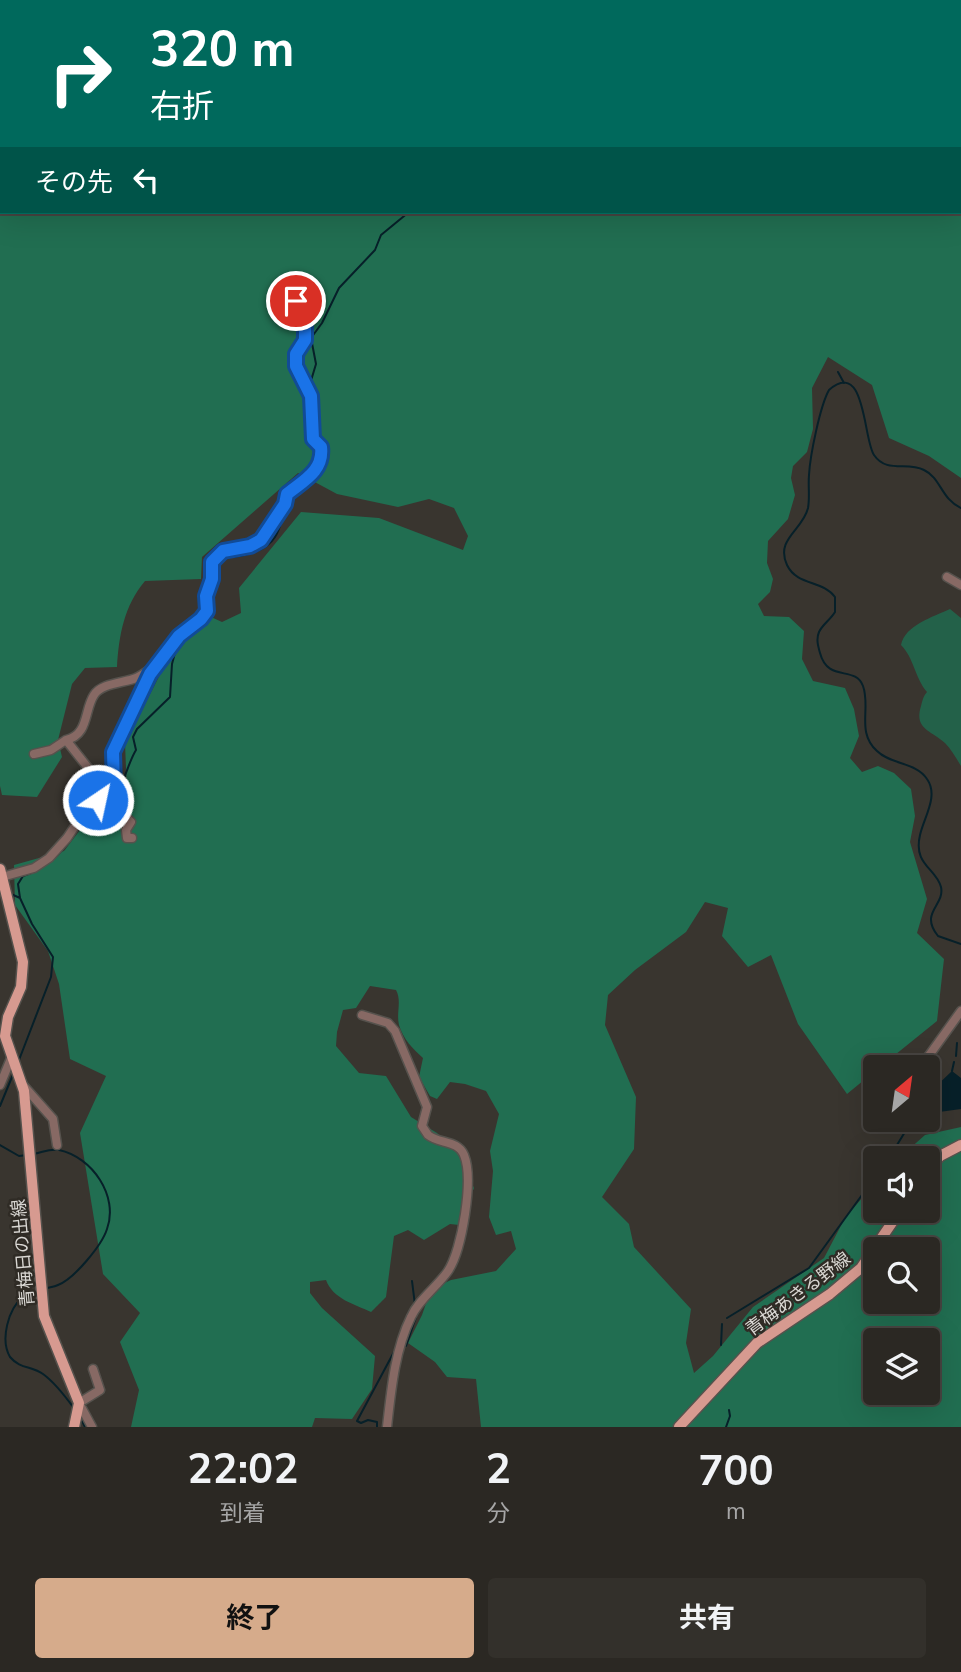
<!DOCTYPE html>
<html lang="ja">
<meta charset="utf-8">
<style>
body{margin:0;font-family:"Nunito Sans","Noto Sans JP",sans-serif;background:#33302b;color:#f1f3f6;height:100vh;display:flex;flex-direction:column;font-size:26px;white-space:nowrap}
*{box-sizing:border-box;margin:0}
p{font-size:23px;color:#a6a6a6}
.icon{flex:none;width:38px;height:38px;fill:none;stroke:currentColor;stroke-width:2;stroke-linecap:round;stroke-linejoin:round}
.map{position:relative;height:1427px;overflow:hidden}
.panel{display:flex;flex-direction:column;background:#2b2823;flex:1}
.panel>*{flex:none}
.banner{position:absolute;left:0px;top:0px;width:962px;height:214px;box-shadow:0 7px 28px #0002,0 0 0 2px #474441;background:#00695c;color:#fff;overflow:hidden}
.needle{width:46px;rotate:29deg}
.fabs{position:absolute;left:863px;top:1055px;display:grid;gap:14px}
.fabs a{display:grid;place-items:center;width:77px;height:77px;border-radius:7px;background:#2b2823;box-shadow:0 7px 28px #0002,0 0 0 2px #474441;font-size:35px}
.pin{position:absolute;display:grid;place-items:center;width:60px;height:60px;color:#fff;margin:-30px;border:4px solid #fff;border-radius:50%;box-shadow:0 2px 7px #0007}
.me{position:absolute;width:77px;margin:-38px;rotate:34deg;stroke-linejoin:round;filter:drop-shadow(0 0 5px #0008)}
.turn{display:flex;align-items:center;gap:24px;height:147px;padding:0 35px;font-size:32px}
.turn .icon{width:91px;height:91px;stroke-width:2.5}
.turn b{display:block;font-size:49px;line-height:60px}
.then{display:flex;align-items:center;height:66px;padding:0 35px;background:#0003;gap:14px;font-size:26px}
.eta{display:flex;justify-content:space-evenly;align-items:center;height:119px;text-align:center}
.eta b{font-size:42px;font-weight:700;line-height:49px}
.primary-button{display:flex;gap:14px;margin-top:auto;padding:14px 35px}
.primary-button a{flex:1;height:80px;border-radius:7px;background:#d6ab8b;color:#111;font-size:28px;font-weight:700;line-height:80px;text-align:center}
.primary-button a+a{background:#33302b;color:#f1f3f6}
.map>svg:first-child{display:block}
</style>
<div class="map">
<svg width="961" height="1427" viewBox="0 0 961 1427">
<rect width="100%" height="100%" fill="#39352f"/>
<path fill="#236149" d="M950,609L961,618V766C956,758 951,749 945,743C930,730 914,729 921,706C923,699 923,697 927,692C915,678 914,658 901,645C905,625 933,617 950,609Z"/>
<path fill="#216e51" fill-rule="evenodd" d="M0,0H961V478L929,456L889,438L872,385L828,357L812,388L813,429L807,452L793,466L791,478L795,495L788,519L768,541L767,563L773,579L770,592L758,604L764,616L789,617L804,631L802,659L813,681L845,688L854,709L859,736L850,758L862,772L878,766L894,773L911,789L915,816L910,842L927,899L917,933L944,959L937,1021L880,1067L875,1068V1071L847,1094L798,1024L771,955L748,967L722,936L728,908L705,902L686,932L635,970L608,995L605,1025L636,1097L634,1149L602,1197L629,1224L634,1247L691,1309L686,1343L694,1373L713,1356L753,1307L824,1258L845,1218L875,1183V1211H928V1158H899L925,1135L961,1127V1427H481L476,1379L447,1377L435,1362L408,1343L422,1315L431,1289L451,1280L496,1271L516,1249L511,1231L496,1235L489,1217L493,1171L490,1151L499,1114L486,1091L465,1084L450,1082L437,1099L430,1096L419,1077L423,1058C413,1049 403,1039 399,1025C396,1013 402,1001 396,990L370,986L356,1008L343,1010L337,1032L336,1046L359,1073L386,1076L411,1117L437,1133L459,1154L474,1188L459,1225L450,1224L424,1240L408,1230L394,1236L386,1297L371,1312C354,1304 333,1299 326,1280L310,1282V1293L322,1308L375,1356L372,1389L352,1419L315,1418L312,1427H131L139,1390L120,1342L140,1313L103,1274L80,1133L106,1076L70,1059L59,984L48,951L15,905L14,865L64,851L96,809L127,793L125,743L170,655L200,612L222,622L241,613L239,588L301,512L379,518L463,550L468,536L454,508L429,499L398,507L337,494L298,473L202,557L201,579L145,581C124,606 119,635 117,667L85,668L72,684L58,740L62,757L37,797L2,795L0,786ZM2,2H961V212H2ZM875,1250H928V1302H875ZM875,1340H928V1393H875Z"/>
<path fill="#072029" d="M952,1071L961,1078V1109L939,1112L928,1118V1087L932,1090Z"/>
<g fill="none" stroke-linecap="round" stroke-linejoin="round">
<path stroke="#072029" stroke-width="2" d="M112,2L113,0
M0,65L2,66
M838,372L844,383
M317,437L316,400L310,384L316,364L311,338L322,323L339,288L375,250L381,235L409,212
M310,471L317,453
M961,508C941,499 941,478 924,470C907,461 887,474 874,455C863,439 866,358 829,390C820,406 810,456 809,475C808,486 810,497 808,508C803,530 775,539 787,565C797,586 823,580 835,597V612C831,619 822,625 819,632C816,639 818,646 820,653C828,683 855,665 863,686C871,708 856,732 877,751C891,765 916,762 927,779C939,796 924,817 920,835C913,865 936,868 941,887C945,906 919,912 938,936L961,944
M222,558C239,557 265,553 275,537C280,530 282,518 285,509
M203,592L207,558H213
M103,802C124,794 125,768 136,750L133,737L137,729L170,697L172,664L177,645L205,623V619
M53,859C72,844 80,820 98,805
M11,894L20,898L32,924L53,957L51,977L19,1060
M20,898L18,884L23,876L31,873
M956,1056L957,1043
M952,1071L954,1062
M0,1106L14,1072
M0,1145L19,1156L27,1155
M33,1154C42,1153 49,1148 59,1150C92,1157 119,1196 107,1229C102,1245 74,1279 58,1285C54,1287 51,1287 47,1288
M889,1158L908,1127
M412,1281L415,1305
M39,1291C34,1292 27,1294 23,1297C8,1309 0,1340 10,1357C20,1369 32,1366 43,1374C54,1382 65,1396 73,1407
M727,1318L809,1268L875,1177
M721,1345L722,1324
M403,1346H406L416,1317
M80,1417L85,1427
M377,1427V1422L368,1420L361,1423L357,1421L395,1350
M726,1427L730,1416L729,1410"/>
<g stroke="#56524d" stroke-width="11">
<path id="minor" d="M947,577L961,585
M66,740C89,735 84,710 94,695C101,683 124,683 136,678C142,675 149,670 155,666
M34,754L51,750L66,740L89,769L98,800L104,811L97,823L101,827L112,820L128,819L131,822L126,830L127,838H132
M2,877L34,868L49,858L67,838L89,805L110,794L114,788L113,757L115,747L150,674L179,636L201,619L207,611L206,596L212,579V562C227,544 240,554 258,542C269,535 282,506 287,494C304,481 324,471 321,447L313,439L311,396L296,366V354L305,340V322L301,305L296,301
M362,1015L388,1023L395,1031L427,1107L422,1126C424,1129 426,1132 428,1135C439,1144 458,1140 464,1155C474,1179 462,1250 448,1271C437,1287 419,1299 411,1317C395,1349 391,1391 387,1427
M920,1068L961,1011
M22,1084L53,1119L57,1145
M0,1085L12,1056
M92,1427L79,1403L100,1390L93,1369"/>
</g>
<g stroke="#56524d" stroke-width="13">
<path id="major" d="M0,869L23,962L21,987L8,1017L5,1036L24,1091L44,1316L79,1403L74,1427
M928,1169L940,1156L961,1145
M679,1427L757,1343L830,1294L861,1268L900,1211"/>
</g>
<use href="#minor" stroke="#876964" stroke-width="8"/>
<use href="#major" stroke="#d79a90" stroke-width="10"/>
</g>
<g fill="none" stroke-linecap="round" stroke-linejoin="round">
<g stroke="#114b97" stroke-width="18">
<path id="route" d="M98,800L110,794L114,788L113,752L150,674L179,636L201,619L207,611L206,596L212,579V562L223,551L250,546L261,540L285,504L287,494C303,481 324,471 321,447L313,439L311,396L296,366V354L305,340V322L301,305L296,301"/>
</g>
<use href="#route" stroke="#1a73e8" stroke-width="12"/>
</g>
<g text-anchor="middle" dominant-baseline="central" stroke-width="5" stroke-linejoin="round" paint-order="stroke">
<g font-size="18" fill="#d9d7d3" stroke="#2f2b25">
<text transform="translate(23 1253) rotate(-95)">青梅日の出線</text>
<text transform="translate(798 1294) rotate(-37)">青梅あきる野線</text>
</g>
</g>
</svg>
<div class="fabs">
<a><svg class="needle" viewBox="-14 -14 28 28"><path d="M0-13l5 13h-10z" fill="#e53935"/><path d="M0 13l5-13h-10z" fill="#a6a6a6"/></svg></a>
<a><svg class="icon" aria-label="sound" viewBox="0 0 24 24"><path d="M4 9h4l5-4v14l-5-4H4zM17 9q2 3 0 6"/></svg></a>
<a><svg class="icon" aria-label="search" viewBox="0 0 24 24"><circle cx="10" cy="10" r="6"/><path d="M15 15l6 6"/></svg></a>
<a><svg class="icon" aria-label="layers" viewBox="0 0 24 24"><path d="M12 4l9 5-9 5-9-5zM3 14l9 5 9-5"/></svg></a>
</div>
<div class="pin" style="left:296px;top:301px;background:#d93025"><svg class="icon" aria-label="arrive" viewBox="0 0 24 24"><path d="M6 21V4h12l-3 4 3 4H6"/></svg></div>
<svg class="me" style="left:98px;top:800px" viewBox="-20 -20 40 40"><circle r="17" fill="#1a73e8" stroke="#fff" stroke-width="3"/><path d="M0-11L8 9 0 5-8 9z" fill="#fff"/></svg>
<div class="banner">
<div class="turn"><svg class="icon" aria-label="right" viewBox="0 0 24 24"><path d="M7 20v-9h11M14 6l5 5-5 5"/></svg><div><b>320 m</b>右折</div></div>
<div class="then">その先<svg class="icon" aria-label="left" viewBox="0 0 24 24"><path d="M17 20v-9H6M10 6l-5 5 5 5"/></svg></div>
</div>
</div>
<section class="panel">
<div class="eta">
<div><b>22:02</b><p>到着</p></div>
<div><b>2</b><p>分</p></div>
<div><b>700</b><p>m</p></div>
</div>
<div class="primary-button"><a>終了</a><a>共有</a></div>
</section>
